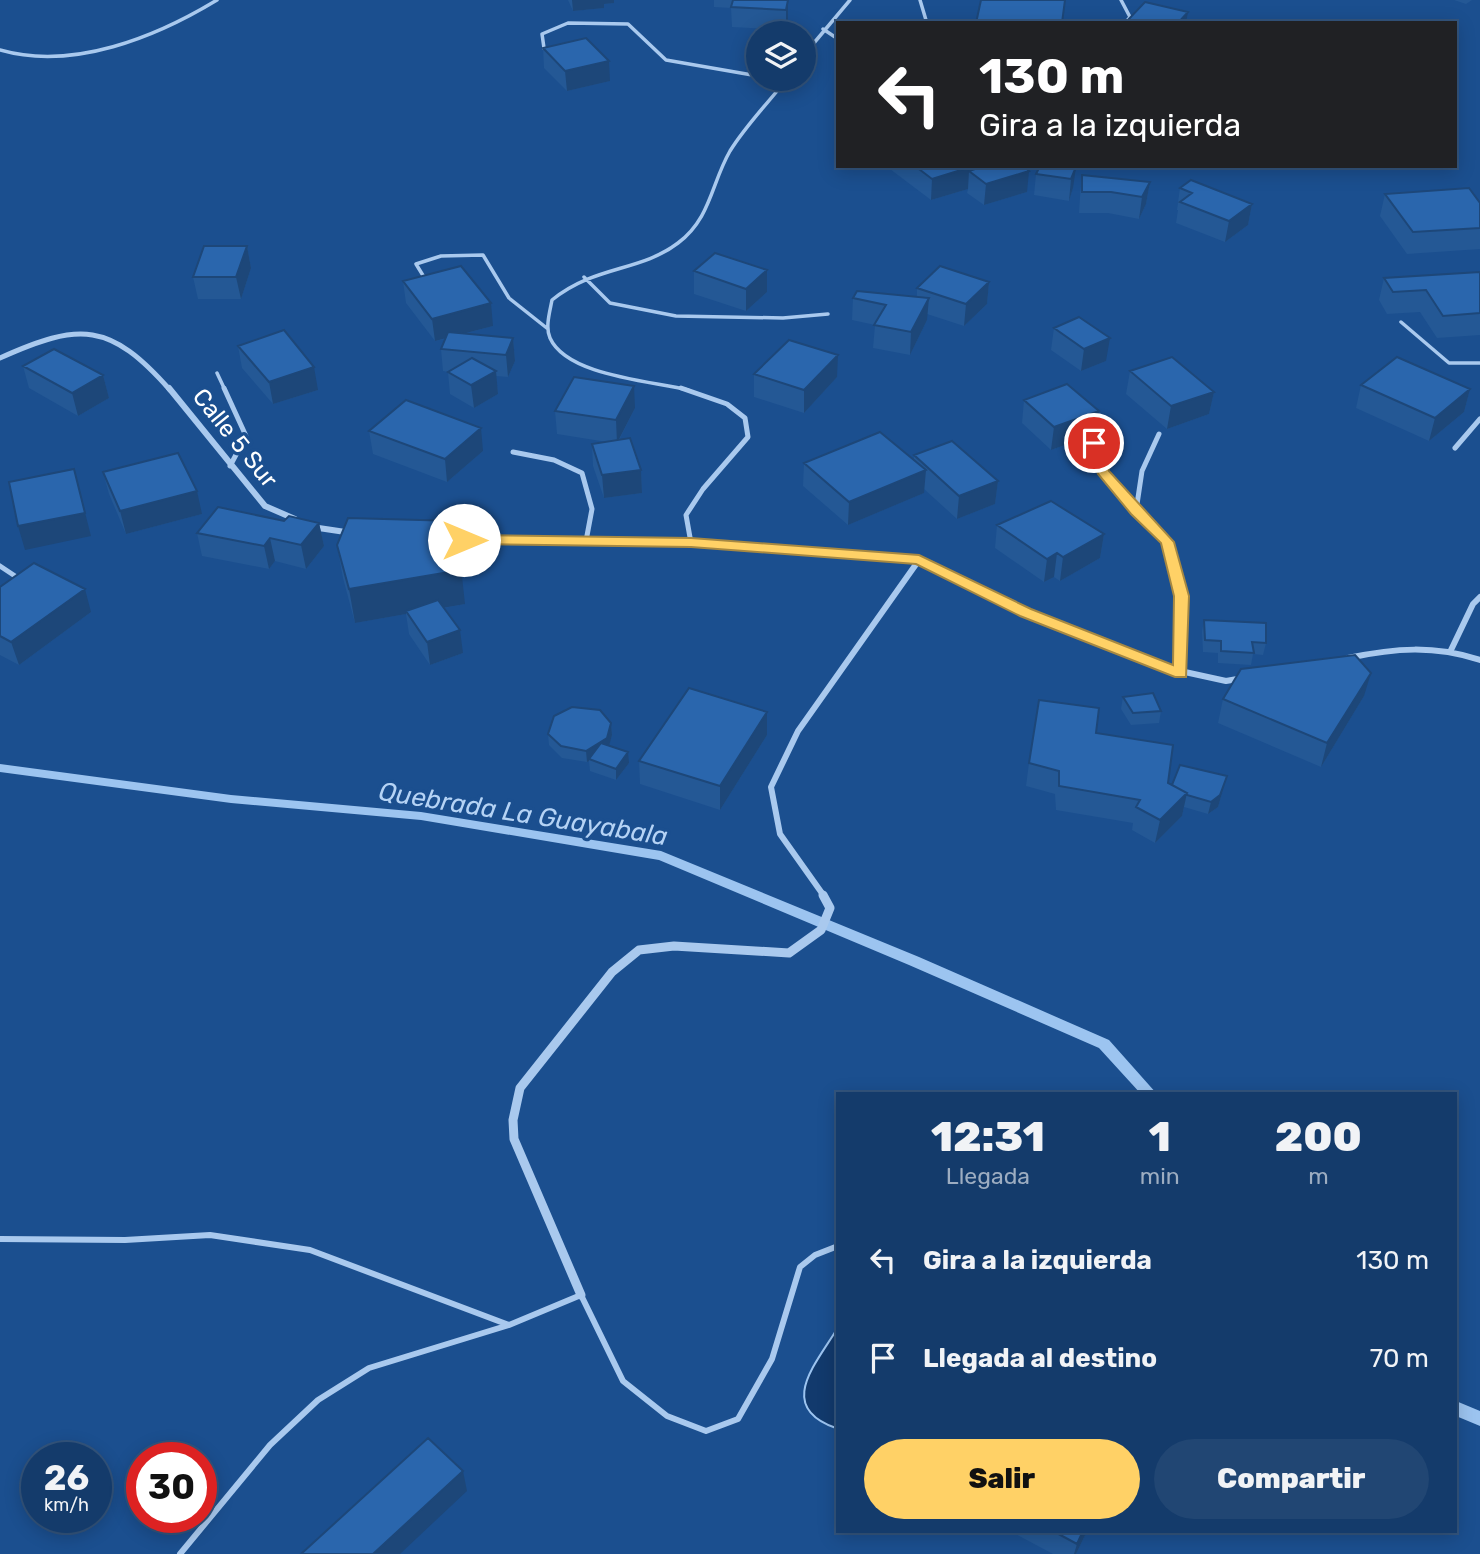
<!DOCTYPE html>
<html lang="es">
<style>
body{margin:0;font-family:Rubik,sans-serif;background:#214673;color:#f1f3f6;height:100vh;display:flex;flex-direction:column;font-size:26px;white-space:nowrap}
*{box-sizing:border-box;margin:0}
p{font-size:23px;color:#9dadc1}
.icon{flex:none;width:38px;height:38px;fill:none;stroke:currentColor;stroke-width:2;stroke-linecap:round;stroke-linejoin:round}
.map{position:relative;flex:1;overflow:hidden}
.panel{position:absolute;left:836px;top:1092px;width:621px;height:441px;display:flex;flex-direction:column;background:#143b6b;border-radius:0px;box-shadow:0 4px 18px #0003,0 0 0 2px #33557e}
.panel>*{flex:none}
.hud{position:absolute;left:836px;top:21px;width:621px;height:147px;border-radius:0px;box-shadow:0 4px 18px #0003,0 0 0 2px #33557e;background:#202124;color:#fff;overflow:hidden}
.tools{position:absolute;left:746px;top:21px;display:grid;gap:14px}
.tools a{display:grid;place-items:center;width:70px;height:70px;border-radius:50%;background:#143b6b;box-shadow:0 4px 18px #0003,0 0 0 2px #33557e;font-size:35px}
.speed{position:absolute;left:21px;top:1442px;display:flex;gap:14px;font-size:35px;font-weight:700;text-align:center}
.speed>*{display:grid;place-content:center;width:91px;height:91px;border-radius:50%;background:#143b6b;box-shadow:0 4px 18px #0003,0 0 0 2px #33557e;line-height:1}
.speed small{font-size:18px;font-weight:400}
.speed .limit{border:10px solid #d22;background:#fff;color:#111}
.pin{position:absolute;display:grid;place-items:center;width:60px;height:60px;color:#fff;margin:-30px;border:4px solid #fff;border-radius:50%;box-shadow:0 2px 7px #0007}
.me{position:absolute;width:77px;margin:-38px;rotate:90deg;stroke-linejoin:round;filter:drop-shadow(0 0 5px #0008)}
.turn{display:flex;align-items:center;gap:24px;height:147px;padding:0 28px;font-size:32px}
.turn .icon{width:91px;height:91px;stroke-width:2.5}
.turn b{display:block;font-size:49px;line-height:60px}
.eta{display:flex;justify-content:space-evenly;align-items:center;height:119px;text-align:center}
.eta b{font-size:42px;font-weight:800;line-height:49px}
.cta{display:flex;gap:14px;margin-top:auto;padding:14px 28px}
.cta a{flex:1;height:80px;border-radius:42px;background:#ffd166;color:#111;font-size:28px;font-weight:800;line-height:80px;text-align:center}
.cta a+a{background:#214673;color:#f1f3f6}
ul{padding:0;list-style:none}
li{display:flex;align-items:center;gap:21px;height:98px;padding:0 28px}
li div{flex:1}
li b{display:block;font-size:26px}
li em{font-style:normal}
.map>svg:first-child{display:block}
</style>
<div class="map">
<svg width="1480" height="1554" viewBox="0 0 1480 1554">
<rect width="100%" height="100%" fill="#1b4f8f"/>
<path fill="#123a6d" stroke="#9cc4f0" stroke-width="2" d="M837,1329L838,1424L836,1428C776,1407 815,1365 837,1329Z"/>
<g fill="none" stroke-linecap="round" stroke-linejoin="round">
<path fill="#9cc4f0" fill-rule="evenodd" d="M0,764L231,795L421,812L661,851L919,957L1109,1040L1157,1094H1141L1099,1048L909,965L659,860L421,820L231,803L0,772Z
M1456,1401L1480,1411V1426L1456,1416Z"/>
<path stroke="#a9c9ee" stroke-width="3.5" d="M920,0L926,20L933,23
M1121,0L1130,17L1125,23
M823,29L838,39
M544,48L542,34L568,23L628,24L666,60L758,76
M0,50C73,71 156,37 217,0
M803,56L850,0
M584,277L610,303L676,316L783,318L828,314
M427,282L416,264L441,256L483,255L509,298L548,329
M1401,322L1449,363H1480
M217,373L225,390
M688,390C652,381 567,376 550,338C545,327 550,311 552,300C595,265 640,272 678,243C711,218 711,184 730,151C746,125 768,103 787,79"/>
<path stroke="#a9c9ee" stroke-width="5" d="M224,388L246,436L230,466
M681,388L727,404L745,418L748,437L703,489L686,515L691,543
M1159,434L1142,471L1136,511L1167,542L1182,596L1181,673
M1094,443L1103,471L1136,511
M1455,448L1480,419
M513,452L554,460L582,473L592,509L586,541
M0,566L15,576"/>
<path stroke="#a9c9ee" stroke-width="6" d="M0,1239L125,1240L210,1235L310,1250L509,1325
M180,1554L270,1445L318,1400L369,1368L509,1325L581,1295L623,1381L667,1416L706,1431L738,1419L772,1359L800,1267L815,1255L838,1246"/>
<path stroke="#a9c9ee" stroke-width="5" d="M0,358C80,322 110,322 170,390"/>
<path stroke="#a9c9ee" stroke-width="6" d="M169,388L265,506L295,519
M312,527L352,533
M451,540L691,543L919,560L1025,613L1162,667L1226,681L1243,678
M1451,650L1473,604L1480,597
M1348,658C1395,648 1434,645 1480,660
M824,896L780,834L771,787L798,731L919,560"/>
<path stroke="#a9c9ee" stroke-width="9" d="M581,1295L514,1139L513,1120L520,1088L612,972L639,950L674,946L789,953L821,930L830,908L823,895"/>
</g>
<path fill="#245895" d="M568,0H614V3L604,4V8L573,11Z
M714,0H788V19L786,30L732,27L731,8L714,7Z
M1454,0H1472L1466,4Z
M543,48L610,81L567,91L544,68Z
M886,166H980V167L1027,192L984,205L967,193L968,189L931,200Z
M1073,166V188L1069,201L1034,195L1036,174Z
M1082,175L1150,182L1146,204L1139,219L1108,213H1079L1080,197Z
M1180,188L1252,204L1248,225L1225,242L1176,223L1178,210H1177Z
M1385,194L1480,203V249L1407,254L1380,216Z
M247,246L251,268L241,299H198L193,277Z
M767,270V292L746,311L694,294V271Z
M1480,272V335L1437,338L1420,312L1387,314L1379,300L1384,278Z
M403,281L493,326L463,334L513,338L515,361L508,377L496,376L498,394L474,408L450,394L448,372L443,371L441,349L445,339L435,341L406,303Z
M989,282L987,304L964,326L927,314V320L910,355L873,348L875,325L852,320L853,298L917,297V288Z
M1054,328L1106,361L1081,371L1051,350Z
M238,346L318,390L273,404L242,368Z
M23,366L103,375L109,398L78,416L29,388Z
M1130,371L1214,392L1209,414L1167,429L1126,394Z
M754,374L837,377L804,413L754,397Z
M1361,385L1470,389L1464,412L1429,441L1356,408Z
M1024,400L1095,434L1051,450L1022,423Z
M635,408L619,440L641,470L642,493L604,498L593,466L592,444L607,442L557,434L555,411Z
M369,431L483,451L447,482L373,454Z
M914,455L998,481L995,504L957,519L924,489V493L848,525L803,486L804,463L914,460Z
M103,472L202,514L126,534L109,494Z
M284,521L319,523L324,546L306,569L275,561L269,569L202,556L197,533Z
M997,525L1104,534L1100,558L1060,581L1054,577L1044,582L995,548Z
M337,545L465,604L444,608L463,653L430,665L409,634L406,614L355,623L343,578Z
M0,587L91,612L19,665L0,655Z
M1204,620L1266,643L1263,655L1253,654L1251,665L1218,663V653L1203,652L1202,632Z
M1364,696L1321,767L1218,723L1223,699Z
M1123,697L1161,711L1159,723L1131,725L1121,709Z
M767,712V735L720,810L640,784L639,761Z
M611,723L612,735L609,745L629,763L616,780L590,771L589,761L587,762L562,758L549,745L548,734Z
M1096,733L1172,785L1227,776L1218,807L1208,814L1184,807L1182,816L1155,843L1132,830L1133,823L1056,810L1055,794L1026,786L1029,763Z
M838,1423V1439L835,1438L836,1427Z
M1010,1531H1087L1076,1554H1053Z"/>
<path fill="#1d4779" d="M572,0H614V3L604,4V8L573,11Z
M788,0V19L786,30V10Z
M1188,12L1186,23H1178Z
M609,61L610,81L567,91L565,71Z
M974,166H980L979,179L969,171L968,189L931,200L932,179Z
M1076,167L1073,188L1069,201L1071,179Z
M1029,171L1027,192L984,205L986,184Z
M1150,182L1146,204L1139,219L1142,197Z
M1252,204L1248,225L1225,242L1229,221Z
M247,246L251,268L241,299L236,277Z
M767,270V292L746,311V289Z
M989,282L987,304L964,326L966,304Z
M929,298L927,320L910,355L911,332Z
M491,303L493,326L435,341L432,319Z
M513,338L515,361L508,377L506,355Z
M1110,338L1106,361L1081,371L1084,349Z
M838,355L837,377L804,413V390Z
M314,367L318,390L273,404L269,382Z
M496,371L498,394L474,408L471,385Z
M103,375L109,398L78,416L72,393Z
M634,386L635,408L617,443L616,420Z
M1470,389L1464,412L1429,441L1435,418Z
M1214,392L1209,414L1167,429L1171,406Z
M1099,411L1095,434L1051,450L1054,427Z
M481,428L483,451L447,482L445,459Z
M74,469L91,536L25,550L18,526Z
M641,470L642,493L604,498L602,475Z
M926,470L924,493L848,525L849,502Z
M998,481L995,504L957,519L959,496Z
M197,491L202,514L126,534L120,511Z
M456,521L465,604L408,614L406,611V614L355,623L349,589Z
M319,523L324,546L306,569L301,545Z
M1104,534L1100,558L1060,581L1063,557Z
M270,538L275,561L269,569L264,546Z
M1057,553L1054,577L1044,582L1047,559Z
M85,589L91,612L19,665L11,642Z
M460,630L463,653L430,665L427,642Z
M1371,673L1364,696L1321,767L1327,743Z
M767,712V735L720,810V786Z
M611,723L612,735L608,750L589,759V761L587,762L586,751Z
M628,752L629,763L616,780V769Z
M1227,776L1218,807L1208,814L1211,802Z
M1187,793L1182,816L1155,843L1160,820Z
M463,1471L467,1491L400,1554H373Z
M1083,1531H1087L1076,1554H1074L1077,1544Z"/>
<path fill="#2a66ad" stroke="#1d4779" stroke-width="2" d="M733,0H788L786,10L731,7Z
M981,0H1065L1062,23H976Z
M1145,2L1188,12L1178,23H1125Z
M586,38L609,61L565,71L543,48Z
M915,166H974L932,179Z
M984,166H1023L1029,171L986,184L969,171Z
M1040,166H1073L1076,167L1071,179L1036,174Z
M1082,175L1150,182L1142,197L1111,192H1082Z
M1191,180L1252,204L1229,221L1180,202L1192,193L1180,188Z
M1469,188L1480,203V228L1413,232L1385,194Z
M204,246H247L236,277H193Z
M715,253L767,270L746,289L694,271Z
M461,266L491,303L432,319L403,281Z
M940,266L989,282L966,304L917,288Z
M1480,272V313L1443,316L1426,290L1393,292L1384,278Z
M857,291L929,298L911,332L874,325L886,305L853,298Z
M1079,317L1110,338L1084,349L1054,328Z
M284,330L314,367L269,382L238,346Z
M448,332L513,338L506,355L441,349Z
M789,340L838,355L804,390L754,374Z
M54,349L103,375L72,393L23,366Z
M1172,357L1214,392L1171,406L1130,371Z
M1397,357L1470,389L1435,418L1361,385Z
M472,358L496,371L471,385L448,372Z
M574,377L634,386L616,420L555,411Z
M1067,384L1099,411L1054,427L1024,400Z
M406,400L481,428L445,459L369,431Z
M880,432L926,470L849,502L804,463Z
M630,438L641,470L602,475L592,444Z
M952,441L998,481L959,496L914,455Z
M178,453L197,491L120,511L103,472Z
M74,469L85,513L18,526L9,482Z
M1051,501L1104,534L1063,557L1057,553L1047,559L997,525Z
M218,507L284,521L289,516L319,523L301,545L270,538L264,546L197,533Z
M348,518L456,521L461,570L349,589L337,545Z
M34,563L85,589L11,642L0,636V587Z
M438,600L460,630L427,642L406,611Z
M1204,620L1266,623V643L1252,642L1254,653L1221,651V641L1205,640Z
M1355,655L1371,673L1327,743L1223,699L1241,669Z
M689,688L767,712L720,786L639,761Z
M1153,693L1161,711L1133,713L1123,697Z
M1039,700L1099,708L1096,733L1173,745L1168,783L1187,793L1160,820L1136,807L1140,800L1059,786V771L1029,763Z
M572,707L600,710L611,723L607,738L586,751L561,746L548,734L554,716Z
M601,743L628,752L616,769L589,759Z
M1180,765L1227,776L1220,795L1211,802L1187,795V793L1172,785Z
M428,1438L463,1471L373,1554H301Z
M1053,1531H1083L1077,1544Z"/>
<path fill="#ffd166" stroke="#a68842" stroke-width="2" d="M1094,439L1101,443L1109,471L1174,542L1189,596L1186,677H1175L1020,616L916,564L691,547L464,544L457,540L464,535L691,538L919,555L1031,609L1173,665L1174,596L1161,543L1131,514L1098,474L1088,443Z"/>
<g text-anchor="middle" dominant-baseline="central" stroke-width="7" stroke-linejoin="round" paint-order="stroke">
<g font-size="24" fill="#fff" stroke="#1b4f8f">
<text transform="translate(235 438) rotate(51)">Calle 5 Sur</text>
</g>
<g font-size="26" font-style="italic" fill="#b5d3f5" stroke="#1b4f8f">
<text transform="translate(523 814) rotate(9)">Quebrada La Guayabala</text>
</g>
</g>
</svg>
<div class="tools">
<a><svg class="icon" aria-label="layers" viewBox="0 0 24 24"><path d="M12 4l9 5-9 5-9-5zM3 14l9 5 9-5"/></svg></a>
</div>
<div class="speed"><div>26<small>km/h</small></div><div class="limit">30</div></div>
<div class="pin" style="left:1094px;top:443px;background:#d93025"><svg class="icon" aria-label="arrive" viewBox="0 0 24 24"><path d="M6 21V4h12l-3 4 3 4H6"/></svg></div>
<svg class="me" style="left:464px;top:540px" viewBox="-20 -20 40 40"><circle r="19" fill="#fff"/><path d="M0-13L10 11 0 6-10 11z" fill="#ffd166"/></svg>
<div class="hud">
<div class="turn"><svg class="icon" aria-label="left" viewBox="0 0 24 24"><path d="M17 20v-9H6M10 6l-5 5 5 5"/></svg><div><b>130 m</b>Gira a la izquierda</div></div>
</div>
<section class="panel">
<div class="eta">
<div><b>12:31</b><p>Llegada</p></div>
<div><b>1</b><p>min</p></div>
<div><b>200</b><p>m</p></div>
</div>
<ul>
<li><svg class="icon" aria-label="left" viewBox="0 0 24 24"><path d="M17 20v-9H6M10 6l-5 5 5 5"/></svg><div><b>Gira a la izquierda</b></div><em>130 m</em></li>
<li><svg class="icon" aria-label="arrive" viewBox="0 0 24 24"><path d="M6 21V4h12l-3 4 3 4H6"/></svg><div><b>Llegada al destino</b></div><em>70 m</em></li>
</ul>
<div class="cta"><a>Salir</a><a>Compartir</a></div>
</section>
</div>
